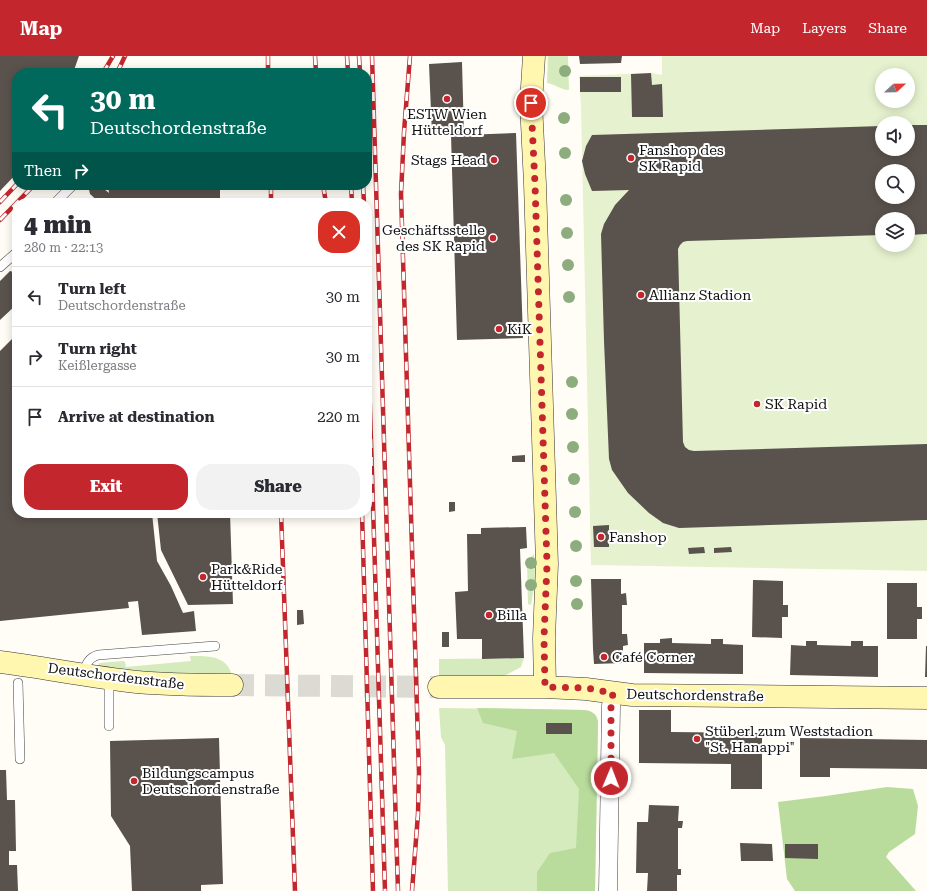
<!DOCTYPE html>
<meta charset="utf-8">
<style>
body{margin:0;font-family:"Roboto Serif",serif;background:#f2f2f3;color:#2b2b33;height:100vh;display:flex;flex-direction:column;font-size:15px;white-space:nowrap}
*{box-sizing:border-box;margin:0}
p{font-size:13px;color:#7c7c81}
.icon{flex:none;width:22px;height:22px;fill:none;stroke:currentColor;stroke-width:2;stroke-linecap:round;stroke-linejoin:round}
.map{position:relative;flex:1;overflow:hidden}
.sheet{position:absolute;left:12px;top:142px;width:360px;height:320px;display:flex;flex-direction:column;background:#fff;border-radius:16px;box-shadow:0 2px 10px #0003}
.sheet>*{flex:none}
.hud{position:absolute;left:12px;top:12px;width:360px;height:122px;border-radius:16px;box-shadow:0 2px 10px #0003;background:#00695c;color:#fff;overflow:hidden}
.needle{width:26px;rotate:68deg}
.fabs{position:absolute;left:875px;top:12px;display:grid;gap:8px}
.fabs a{display:grid;place-items:center;width:40px;height:40px;border-radius:50%;background:#fff;box-shadow:0 2px 10px #0003;font-size:20px}
.pin{position:absolute;display:grid;place-items:center;width:34px;height:34px;color:#fff;margin:-17px;border:2px solid #fff;border-radius:50%;box-shadow:0 1px 4px #0007}
.me{position:absolute;width:44px;margin:-22px;rotate:1deg;stroke-linejoin:round;filter:drop-shadow(0 0 3px #0008)}
.turn{display:flex;align-items:center;gap:14px;height:84px;padding:0 12px;font-size:18px}
.turn .icon{width:52px;height:52px;stroke-width:2.5}
.turn b{display:block;font-size:28px;line-height:34px}
.then{display:flex;align-items:center;height:38px;padding:0 12px;background:#0003;gap:8px;font-size:15px}
.round{display:grid;place-items:center;flex:none;width:42px;height:42px;border-radius:16px;background:#f2f2f3}
.overview{display:flex;align-items:center;justify-content:space-between;height:68px;padding:0 12px}
h1{font-size:24px;font-weight:800;line-height:30px}
.primary-button{display:flex;gap:8px;margin-top:auto;padding:8px 12px}
.primary-button a{flex:1;height:46px;border-radius:16px;background:#c4262e;color:#fff;font-size:16px;font-weight:800;line-height:46px;text-align:center}
.primary-button a+a{background:#f2f2f3;color:#2b2b33}
ul{padding:0;list-style:none}
li{display:flex;align-items:center;gap:12px;height:60px;padding:0 12px;border-top:1px solid #e1e1e2}
li div{flex:1}
li b{display:block;font-size:15px}
li em{font-style:normal}
header{display:flex;align-items:center;gap:24px;box-sizing:border-box;height:56px;padding:0 20px;background:#c4262e;color:#fff}
header strong{font-size:19px}
nav{display:flex;gap:22px;margin-inline-start:auto;font-size:14px}
.map>svg:first-child{display:block}
</style>
<header>
<strong>Map</strong>
<nav><a>Map</a><a>Layers</a><a>Share</a></nav>
</header>
<div class="map">
<svg width="927" height="835" viewBox="0 0 927 835">
<rect width="100%" height="100%" fill="#fffdf5"/>
<path fill="#d5ebbd" d="M548,0H568L569,34C561,34 555,28 547,27Z
M534,498L535,523L531,549L528,548L527,507L530,502Z
M190,600C208,600 226,599 232,619L154,618L98,611L99,607H100L123,605L125,606L126,611L191,605Z
M524,602L521,611L506,619L499,621H439V603Z
M439,652L585,654C592,655 597,658 598,666L595,835H448L445,689L441,681Z"/>
<path fill="#b9dc9c" d="M477,652L585,654C592,655 597,658 598,666L595,835H537V816L550,797L576,792L579,733L554,697L512,703L517,675L483,667Z
M887,731L913,733L918,750L915,778L889,796L886,801L916,835H795L787,823L778,746L826,740Z"/>
<path fill="#e6f2cf" fill-rule="evenodd" d="M662,0H927V515L591,509L581,50L579,20L651,17L662,19ZM882,19H908V45H882ZM882,67H908V93H882ZM882,115H908V141H882ZM882,163H908V189H882Z"/>
<path fill="#5a524d" fill-rule="evenodd" d="M0,0H79L73,17H17V117L0,135Z
M579,0H622L621,7L580,8Z
M462,6L464,79L516,77L523,282L457,284L451,79H432L429,8Z
M651,17L652,29L662,28L663,61H632L631,18Z
M580,21H621V36H580Z
M908,69H927V178L908,179V163H882V179L687,185L683,186L680,189L678,193L683,386L685,391L689,394L694,395L927,388V464L679,472L663,467L649,457L628,437L612,414L609,403L604,285L601,178L604,168L615,149L629,134L592,135L585,118L582,105L586,90L592,79L882,70V93H908ZM882,115H908V141H882Z
M88,129H103L104,133L109,137L108,129H220V147H100L90,138Z
M10,215L17,217V248L0,264V225Z
M17,278V457H152L157,505L171,530L183,557L194,555L196,575L142,579L138,545L128,546L129,552L0,565V295Z
M525,399V406H512V400Z
M449,446H455V455L449,456Z
M157,457H230L233,548L188,549L161,494Z
M609,469V491H594L593,470Z
M526,471L527,492L520,493L524,602L482,603V583H457L455,536L468,535L467,478H481V472Z
M704,491L705,497L689,498L688,492Z
M731,491L732,496L714,497V492Z
M591,523H621V538L626,537L627,549H622V578H627L628,589L623,590V607L594,608L593,593Z
M753,524L783,525V549H788V561H782V582L752,581Z
M887,527H917V551H922V563H917V583H887Z
M297,554H303L304,568L297,569Z
M442,576H449V591H442Z
M672,582V587L711,588V583H723V588L743,589V618L644,617V587H660V583Z
M806,585H817V589L851,590V585H863V590H878V621L790,619L791,589L806,590Z
M926,590H927V621H925Z
M639,654H671V676L762,677V733H731V708L639,707Z
M546,667H572V678H546Z
M219,682L223,828L201,829V835H132L130,790L111,760L110,685Z
M800,682L927,684V713L830,712V721H800Z
M0,714H6L7,744H15L16,795H9V809H17L18,835H0Z
M649,749L679,750L678,765H683L682,772H678V813H681V819H677V835H647L648,817H636L637,766H648Z
M740,787L772,788L773,805H741Z
M785,788H818V803L785,802Z"/>
<g fill="none" stroke-linecap="round" stroke-linejoin="round">
<path stroke="#dbdad3" stroke-width="22" stroke-dasharray="22 11" stroke-linecap="butt" d="M232,629L439,631"/>
<g stroke="#444" stroke-width="10">
<path id="lane" d="M55,147L73,129
M0,211L17,196
M84,619C85,609 88,602 98,599L215,590
M18,627L20,703
M109,670V622"/>
</g>
<g stroke="#444" stroke-width="19">
<path id="street" d="M608,835L611,650L613,637"/>
</g>
<g stroke="#333" stroke-width="23">
<path id="secondary" d="M534,0L531,47L535,128L547,508L544,582L545,631
M0,606C46,612 91,621 137,626C169,629 200,629 232,629
M439,631H545L586,633L632,639L927,642"/>
</g>
<use href="#lane" stroke="#fff" stroke-width="9"/>
<use href="#street" stroke="#fff" stroke-width="18"/>
<use href="#secondary" stroke="#fff6b0" stroke-width="22"/>
<g stroke="#c4262e" stroke-width="4.5">
<path id="rail" d="M268,0V17
M315,0L316,17
M347,0L348,17
M359,0L360,17
M372,0L398,835
M410,0L404,76L401,138L419,717L418,758L412,835
M103,17L113,0
M117,17L125,0
M271,129V147
M323,129L326,147
M351,129L352,147
M363,129L364,147
M0,146L17,128
M0,164L34,129
M367,257L385,835
M281,457L295,835
M362,457L373,835"/>
</g>
<use href="#rail" stroke="#fff" stroke-width="3" stroke-dasharray="9" stroke-linecap="butt"/>
</g>
<g fill="#8dad7f">
<circle cx="565" cy="15" r="6"/>
<circle cx="564" cy="62" r="6"/>
<circle cx="565" cy="97" r="6"/>
<circle cx="566" cy="144" r="6"/>
<circle cx="567" cy="177" r="6"/>
<circle cx="568" cy="209" r="6"/>
<circle cx="569" cy="241" r="6"/>
<circle cx="572" cy="326" r="6"/>
<circle cx="572" cy="358" r="6"/>
<circle cx="573" cy="391" r="6"/>
<circle cx="574" cy="423" r="6"/>
<circle cx="575" cy="456" r="6"/>
<circle cx="576" cy="490" r="6"/>
<circle cx="531" cy="507" r="6"/>
<circle cx="576" cy="525" r="6"/>
<circle cx="531" cy="529" r="6"/>
<circle cx="577" cy="548" r="6"/>
</g>
<g fill="none" stroke-linecap="round" stroke-linejoin="round">
<path stroke="#c4262e" stroke-width="7" stroke-dasharray="0 12.6" d="M531,47L535,128L547,508L544,582L545,631L586,632L613,637L611,650V722"/>
</g>
<g fill="#c4262e" stroke="#fff" stroke-width="1.5">
<circle cx="447" cy="43" r="4"/>
<circle cx="631" cy="102" r="4"/>
<circle cx="494" cy="104" r="4"/>
<circle cx="493" cy="182" r="4"/>
<circle cx="641" cy="239" r="4"/>
<circle cx="499" cy="273" r="4"/>
<circle cx="757" cy="348" r="4"/>
<circle cx="601" cy="481" r="4"/>
<circle cx="203" cy="521" r="4"/>
<circle cx="489" cy="559" r="4"/>
<circle cx="604" cy="601" r="4"/>
<circle cx="697" cy="683" r="4"/>
<circle cx="134" cy="725" r="4"/>
</g>
<g text-anchor="middle" dominant-baseline="central" stroke-width="4" stroke-linejoin="round" paint-order="stroke">
<g font-size="14" fill="#111" stroke="#fff" text-anchor="start">
<text x="447" y="58" text-anchor="middle">ESTW Wien<tspan x="447" dy="16">Hütteldorf</tspan></text>
<text x="639" y="94">Fanshop des<tspan x="639" dy="16">SK Rapid</tspan></text>
<text x="486" y="104" text-anchor="end">Stags Head</text>
<text x="485" y="174" text-anchor="end">Geschäftsstelle<tspan x="485" dy="16">des SK Rapid</tspan></text>
<text x="649" y="239">Allianz Stadion</text>
<text x="507" y="273">KiK</text>
<text x="765" y="348">SK Rapid</text>
<text x="609" y="481">Fanshop</text>
<text x="211" y="513">Park&amp;Ride<tspan x="211" dy="16">Hütteldorf</tspan></text>
<text x="497" y="559">Billa</text>
<text x="612" y="601">Café Corner</text>
<text x="705" y="675">Stüberl zum Weststadion<tspan x="705" dy="16">"St. Hanappi"</tspan></text>
<text x="142" y="717">Bildungscampus<tspan x="142" dy="16">Deutschordenstraße</tspan></text>
</g>
<g font-size="14" fill="#111" stroke="#fff">
<text transform="translate(116 620) rotate(7)">Deutschordenstraße</text>
<text transform="translate(695 639) rotate(1)">Deutschordenstraße</text>
</g>
</g>
</svg>
<div class="fabs">
<a><svg class="needle" viewBox="-14 -14 28 28"><path d="M0-13l5 13h-10z" fill="#e53935"/><path d="M0 13l5-13h-10z" fill="#7c7c81"/></svg></a>
<a><svg class="icon" aria-label="sound" viewBox="0 0 24 24"><path d="M4 9h4l5-4v14l-5-4H4zM17 9q2 3 0 6"/></svg></a>
<a><svg class="icon" aria-label="search" viewBox="0 0 24 24"><circle cx="10" cy="10" r="6"/><path d="M15 15l6 6"/></svg></a>
<a><svg class="icon" aria-label="layers" viewBox="0 0 24 24"><path d="M12 4l9 5-9 5-9-5zM3 14l9 5 9-5"/></svg></a>
</div>
<div class="pin" style="left:531px;top:47px;background:#d93025"><svg class="icon" aria-label="arrive" viewBox="0 0 24 24"><path d="M6 21V4h12l-3 4 3 4H6"/></svg></div>
<svg class="me" style="left:611px;top:722px" viewBox="-20 -20 40 40"><circle r="17" fill="#c4262e" stroke="#fff" stroke-width="3"/><path d="M0-11L8 9 0 5-8 9z" fill="#fff"/></svg>
<div class="hud">
<div class="turn"><svg class="icon" aria-label="left" viewBox="0 0 24 24"><path d="M17 20v-9H6M10 6l-5 5 5 5"/></svg><div><b>30 m</b>Deutschordenstraße</div></div>
<div class="then">Then<svg class="icon" aria-label="right" viewBox="0 0 24 24"><path d="M7 20v-9h11M14 6l5 5-5 5"/></svg></div>
</div>
<section class="sheet">
<div class="overview"><div><h1>4 min</h1><p>280 m · 22:13</p></div><a class="round" style="background:#d93025;color:#fff"><svg class="icon" aria-label="close" viewBox="0 0 24 24"><path d="M6 6l12 12M18 6L6 18"/></svg></a></div>
<ul>
<li><svg class="icon" aria-label="left" viewBox="0 0 24 24"><path d="M17 20v-9H6M10 6l-5 5 5 5"/></svg><div><b>Turn left</b><p>Deutschordenstraße</p></div><em>30 m</em></li>
<li><svg class="icon" aria-label="right" viewBox="0 0 24 24"><path d="M7 20v-9h11M14 6l5 5-5 5"/></svg><div><b>Turn right</b><p>Keißlergasse</p></div><em>30 m</em></li>
<li><svg class="icon" aria-label="arrive" viewBox="0 0 24 24"><path d="M6 21V4h12l-3 4 3 4H6"/></svg><div><b>Arrive at destination</b></div><em>220 m</em></li>
</ul>
<div class="primary-button"><a>Exit</a><a>Share</a></div>
</section>
</div>
